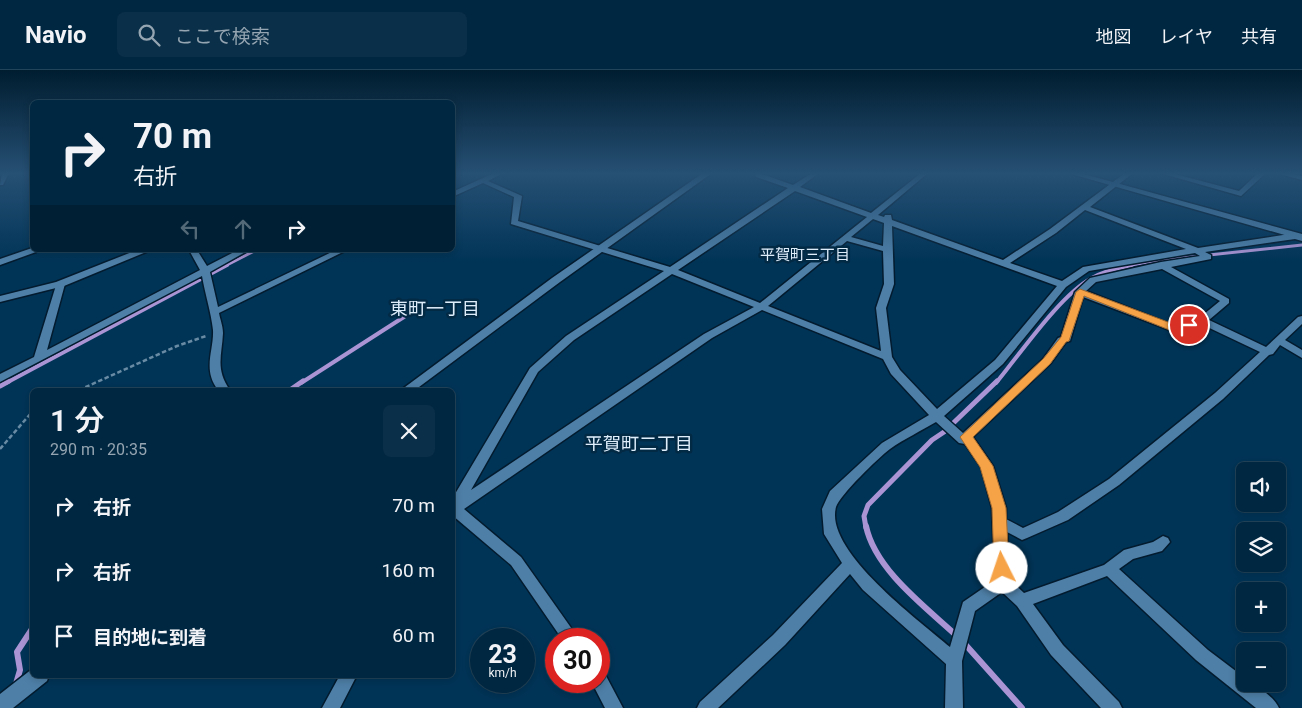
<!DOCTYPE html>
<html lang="ja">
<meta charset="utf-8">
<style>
body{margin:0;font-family:Roboto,"Noto Sans JP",sans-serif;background:#0a2f48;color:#f1f3f6;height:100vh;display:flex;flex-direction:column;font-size:19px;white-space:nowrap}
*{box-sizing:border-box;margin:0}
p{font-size:16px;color:#95a5b1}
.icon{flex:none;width:28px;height:28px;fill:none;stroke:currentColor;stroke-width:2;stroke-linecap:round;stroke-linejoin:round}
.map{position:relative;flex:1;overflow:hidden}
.sheet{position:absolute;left:30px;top:318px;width:425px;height:290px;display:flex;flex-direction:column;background:#002741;border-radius:8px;box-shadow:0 2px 8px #0003,0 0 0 1px #22445a}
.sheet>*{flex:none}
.hud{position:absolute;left:30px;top:30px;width:425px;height:152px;border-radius:8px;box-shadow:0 2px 8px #0003,0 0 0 1px #22445a;background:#002741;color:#f1f3f6;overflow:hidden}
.buttons{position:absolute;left:1236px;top:392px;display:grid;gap:10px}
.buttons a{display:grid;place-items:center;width:50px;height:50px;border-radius:8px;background:#002741;box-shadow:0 2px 8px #0003,0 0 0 1px #22445a;font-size:25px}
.speed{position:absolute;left:470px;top:558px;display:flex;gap:10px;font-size:25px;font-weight:700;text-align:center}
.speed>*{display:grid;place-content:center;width:65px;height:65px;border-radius:50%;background:#002741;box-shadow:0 2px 8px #0003,0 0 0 1px #22445a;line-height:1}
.speed small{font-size:12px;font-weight:400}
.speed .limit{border:8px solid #d22;background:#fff;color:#111}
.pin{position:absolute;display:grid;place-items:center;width:42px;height:42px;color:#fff;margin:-21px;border:2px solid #fff;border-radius:50%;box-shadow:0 1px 5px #0007}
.me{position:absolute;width:55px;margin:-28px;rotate:356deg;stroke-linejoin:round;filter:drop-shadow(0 0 4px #0008)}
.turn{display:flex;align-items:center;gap:18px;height:105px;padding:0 20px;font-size:22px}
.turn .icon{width:65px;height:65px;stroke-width:2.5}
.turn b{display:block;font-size:35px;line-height:42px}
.lanes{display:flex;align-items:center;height:48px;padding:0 20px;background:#0003;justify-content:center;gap:25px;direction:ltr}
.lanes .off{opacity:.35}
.round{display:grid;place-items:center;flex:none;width:52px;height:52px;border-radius:8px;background:#0a2f48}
.overview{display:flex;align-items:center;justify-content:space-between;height:85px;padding:0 20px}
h1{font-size:30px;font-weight:600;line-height:38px}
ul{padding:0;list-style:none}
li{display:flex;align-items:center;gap:15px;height:65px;padding:0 20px}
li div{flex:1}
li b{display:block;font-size:19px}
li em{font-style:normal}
header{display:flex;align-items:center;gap:30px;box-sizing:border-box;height:70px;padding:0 25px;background:#002741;border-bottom:1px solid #22445a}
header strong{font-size:24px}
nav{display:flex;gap:28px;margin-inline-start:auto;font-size:18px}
.search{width:350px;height:45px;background:#0a2f48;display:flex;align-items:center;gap:12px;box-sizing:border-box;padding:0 18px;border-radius:8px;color:#95a5b1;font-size:19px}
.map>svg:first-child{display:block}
</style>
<header>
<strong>Navio</strong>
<div class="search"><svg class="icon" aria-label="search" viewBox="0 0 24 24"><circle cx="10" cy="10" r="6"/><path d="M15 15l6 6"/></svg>ここで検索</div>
<nav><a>地図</a><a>レイヤ</a><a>共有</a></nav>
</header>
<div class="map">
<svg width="1302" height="638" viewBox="0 0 1302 638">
<rect width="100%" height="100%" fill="#003457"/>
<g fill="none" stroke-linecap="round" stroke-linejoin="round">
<path stroke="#ab94d3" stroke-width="3" d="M225,196L256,180
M1126,196L1153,191L1302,175"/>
<path stroke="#ab94d3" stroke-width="4" d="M6,313L227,195
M301,313L407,245
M996,313C1020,284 1061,224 1092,208C1104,201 1119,198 1132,195"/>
<path stroke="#ab94d3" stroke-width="5" d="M0,316L9,311
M290,320L303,311
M866,458L864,446L868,435L932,370L944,362L997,311"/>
<path stroke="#ab94d3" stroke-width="6" d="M866,456C875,500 927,538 958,567
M964,573L1022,638
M15,617L20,600L17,582L32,559"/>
<g stroke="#031b2e" stroke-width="3">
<path id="street" d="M2,103H9L3,115H0Z
M494,103H503L488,111L522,126L518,151L670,197L788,118L756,107L755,105L759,103L793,115L812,103H819L800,117L871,143L921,103H928L878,145L884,147L885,145H891L892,150L1003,190L1050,159L1125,103H1133L1090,137L1198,178L1296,163L1302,165V171L1295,169L1205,182L1211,185V189L1171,197L1229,229V233L1209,250L1266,277L1298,247L1302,246V254L1285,270L1302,280V288L1280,275L1273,284L1269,285L1223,329L1119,415L1068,450L1027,468L1022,470L1007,462L1010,510L1024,523L1104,495L1124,480L1153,472L1163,466L1168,468L1170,472L1162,481L1133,489L1119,499L1208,580L1245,608V614C1257,614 1274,627 1279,638H1256L1196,590L1107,506L1033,534L1063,575L1119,632L1122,638H1101L1051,585L1017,536L1002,522L975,541L962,591L963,638H945L946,594L863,520L850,504L785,575L718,638H697L700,632L773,565L842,493L824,464L822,439L830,421L882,373L929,345L891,304L883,289L762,240L712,268L464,439L521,487L579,569H562L511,495L452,445V429L530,298L566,266L664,201L511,154L514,127L483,113L452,127V122ZM795,121L867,147L760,233L678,200ZM1085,140L1186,179L1083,197L1062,211L1010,193L1056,163ZM873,149L884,153L883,176L851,167ZM892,156L1057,216L995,290L937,339L900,300L892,287L886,238L894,214ZM847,171L883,181L884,214L876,238L881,281L768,236ZM1195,183L1200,186L1161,192L1090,208L1075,222L1061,267L1058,268L1043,289L963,363L944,346L1003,294L1066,217L1089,201ZM1162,199L1220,231L1198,249L1175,256L1086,221L1096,212ZM672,204L754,237L704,264L471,420L538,302L574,270ZM1083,227L1175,262L1201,254L1260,282L1215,323L1109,409L1058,442L1023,458L1006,449V438L993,396L973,367L1051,293L1066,272L1070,271ZM936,352L959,373L965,374L981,397L992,438L995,510L963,532L950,577C920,551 824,481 836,437C840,425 878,388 890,379C904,369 921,361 936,352Z
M1160,103H1171L1239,121L1258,103H1266L1241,126Z
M1276,103H1288L1302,106V110Z
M32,178V180H37L36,182L0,195V189Z
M189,180H197L207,196L238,180H249L210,202L218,237L336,180H347L219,243C220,249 223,256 223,263C222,285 215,299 230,320H218C202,299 214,281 213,260C211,242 205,224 202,206L0,312V304L34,287L57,212H63L65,214L47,280L200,200Z
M599,602L605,604L623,638H605L591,611H599Z
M340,605H357L340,638H322Z"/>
</g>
<g stroke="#031b2e" stroke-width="3">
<path id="secondary" d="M703,103H712L560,212L415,320H401L552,208Z
M1068,103H1080L1302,164V170Z
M137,180H151L64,216L0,232V226L56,212Z
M32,599V605H49L47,611L13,638H0V624Z"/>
</g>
<path stroke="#698ca4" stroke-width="2.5" stroke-dasharray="4.5 2.5" stroke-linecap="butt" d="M79,320L177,276L206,266
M0,379L32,342"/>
<use href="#street" fill="#4e7fa7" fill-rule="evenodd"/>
<use href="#secondary" fill="#4e7fa7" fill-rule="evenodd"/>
</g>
<linearGradient id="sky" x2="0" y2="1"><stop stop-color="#001d30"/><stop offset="0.54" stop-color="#265074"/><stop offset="1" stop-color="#265074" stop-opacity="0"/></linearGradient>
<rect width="1302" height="192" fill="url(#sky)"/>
<path fill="#f6a247" stroke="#a0692e" d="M1080,219L1176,255L1189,252L1194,255L1179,261H1172L1084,226L1069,271L1066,272L1050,294L973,367L993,396L1006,438L1009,498L1007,502L1002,504L996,502L994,498L992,438L980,397L960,367L1043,289L1061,267L1076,222Z"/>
<g text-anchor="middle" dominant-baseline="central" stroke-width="5" stroke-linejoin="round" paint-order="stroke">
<g font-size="15" fill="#dfeefb" stroke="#032a45">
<text x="805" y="185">平賀町三丁目</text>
</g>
<g font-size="18" fill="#dfeefb" stroke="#032a45">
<text x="435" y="238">東町一丁目</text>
<text x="639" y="373">平賀町二丁目</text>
</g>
</g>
</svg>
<div class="buttons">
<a><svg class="icon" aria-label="sound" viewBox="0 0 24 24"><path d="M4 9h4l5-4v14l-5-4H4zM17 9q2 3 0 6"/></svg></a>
<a><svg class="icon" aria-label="layers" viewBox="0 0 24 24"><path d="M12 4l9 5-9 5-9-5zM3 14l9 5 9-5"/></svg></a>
<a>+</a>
<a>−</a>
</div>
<div class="speed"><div>23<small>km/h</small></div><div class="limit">30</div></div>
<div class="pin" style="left:1189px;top:255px;background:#d93025"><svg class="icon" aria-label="arrive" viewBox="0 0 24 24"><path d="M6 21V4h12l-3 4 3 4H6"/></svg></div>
<svg class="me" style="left:1002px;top:498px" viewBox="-20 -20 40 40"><circle r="19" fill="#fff"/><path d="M0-13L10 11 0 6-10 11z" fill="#f6a247"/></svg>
<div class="hud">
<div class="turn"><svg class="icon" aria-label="right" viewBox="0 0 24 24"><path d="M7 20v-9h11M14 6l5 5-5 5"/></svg><div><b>70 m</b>右折</div></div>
<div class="lanes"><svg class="icon off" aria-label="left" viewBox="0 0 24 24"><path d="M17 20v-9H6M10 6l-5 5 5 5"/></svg><svg class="icon off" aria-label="ahead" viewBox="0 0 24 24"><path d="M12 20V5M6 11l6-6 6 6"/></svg><svg class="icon" aria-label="right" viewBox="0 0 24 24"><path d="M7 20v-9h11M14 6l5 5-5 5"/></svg></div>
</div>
<section class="sheet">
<div class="overview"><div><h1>1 分</h1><p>290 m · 20:35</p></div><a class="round"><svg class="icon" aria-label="close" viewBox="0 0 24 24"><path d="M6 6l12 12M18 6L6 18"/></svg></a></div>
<ul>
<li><svg class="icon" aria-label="right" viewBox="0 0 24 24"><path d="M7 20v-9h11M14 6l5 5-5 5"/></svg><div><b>右折</b></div><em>70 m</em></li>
<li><svg class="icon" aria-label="right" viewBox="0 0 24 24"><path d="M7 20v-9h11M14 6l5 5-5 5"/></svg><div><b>右折</b></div><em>160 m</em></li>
<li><svg class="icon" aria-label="arrive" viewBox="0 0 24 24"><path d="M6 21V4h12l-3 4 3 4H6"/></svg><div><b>目的地に到着</b></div><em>60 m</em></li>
</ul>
</section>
</div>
